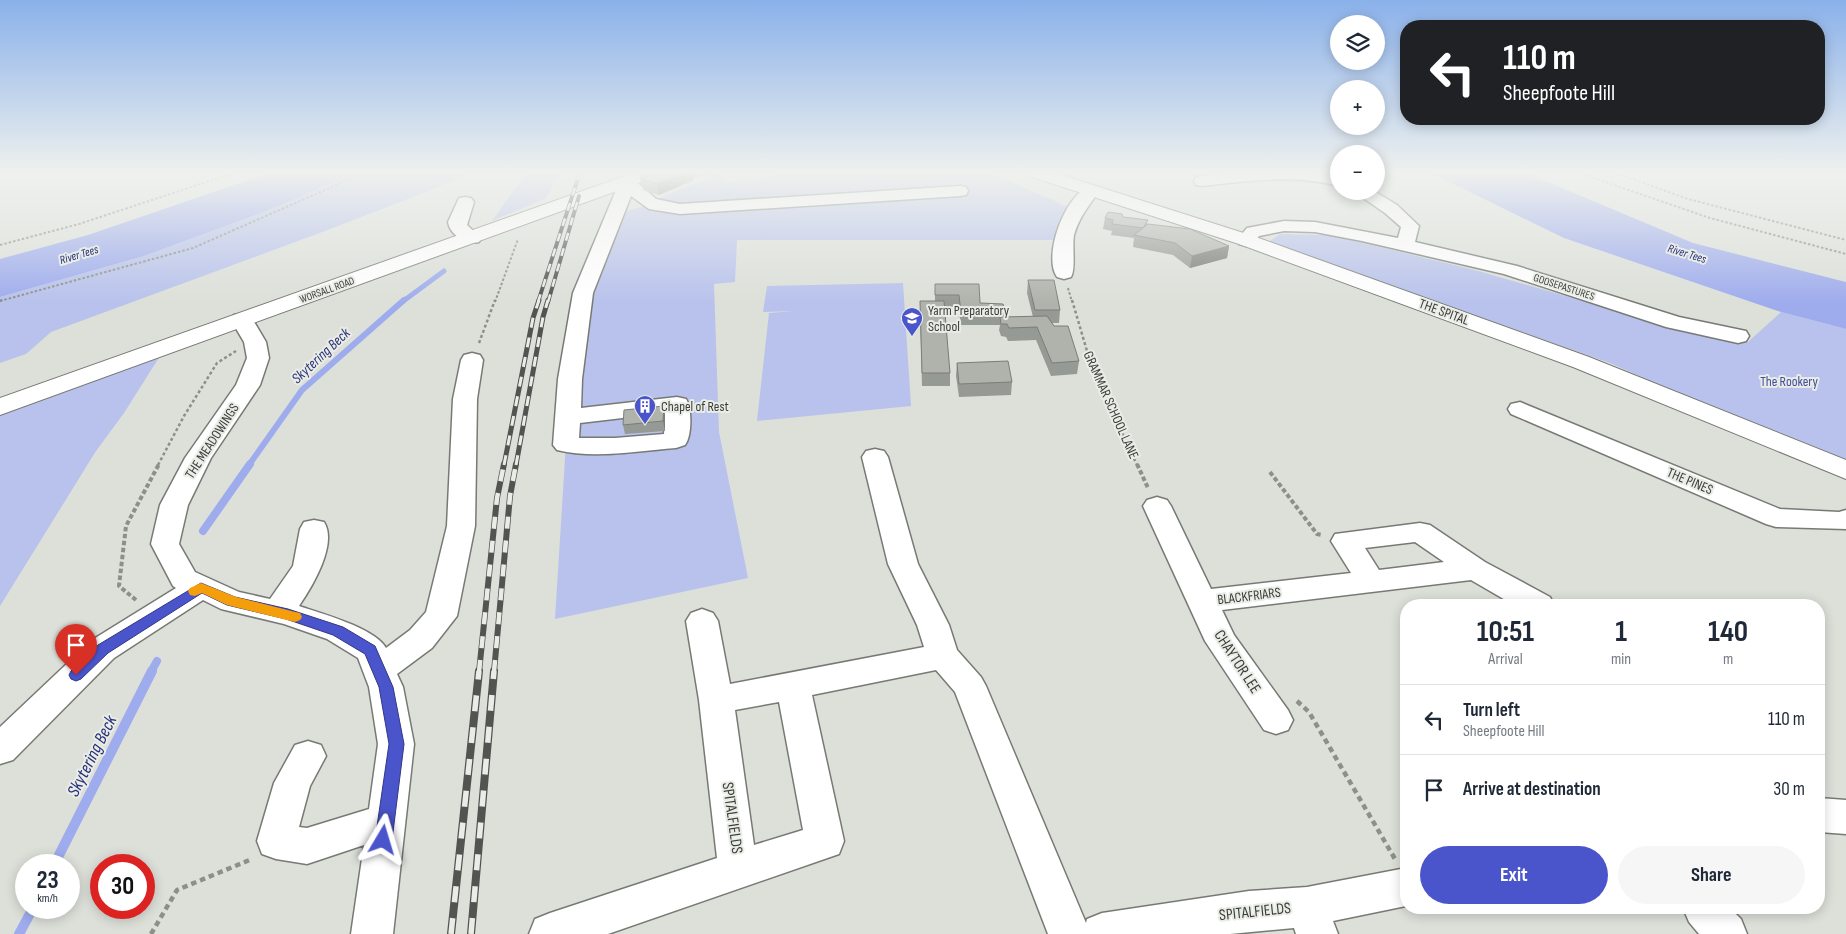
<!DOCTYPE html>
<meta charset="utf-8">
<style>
body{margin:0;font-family:"Sofia Sans Condensed",sans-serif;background:#f6f6f7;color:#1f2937;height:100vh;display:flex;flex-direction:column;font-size:19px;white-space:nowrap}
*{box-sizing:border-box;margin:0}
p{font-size:16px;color:#747a83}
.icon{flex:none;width:28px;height:28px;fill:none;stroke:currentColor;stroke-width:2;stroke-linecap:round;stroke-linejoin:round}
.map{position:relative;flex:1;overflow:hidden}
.sheet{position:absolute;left:1400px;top:599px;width:425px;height:315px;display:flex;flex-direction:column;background:#fff;border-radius:20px;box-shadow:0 2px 12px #0003}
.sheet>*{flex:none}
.banner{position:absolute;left:1400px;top:20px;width:425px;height:105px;border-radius:20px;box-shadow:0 2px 12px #0003;background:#202124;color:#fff;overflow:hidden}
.fabs{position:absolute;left:1330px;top:15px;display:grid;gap:10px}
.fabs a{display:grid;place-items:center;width:55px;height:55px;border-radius:50%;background:#fff;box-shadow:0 2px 12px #0003;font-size:25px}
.speed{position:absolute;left:15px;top:854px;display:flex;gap:10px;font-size:25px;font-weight:700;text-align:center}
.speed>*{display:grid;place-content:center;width:65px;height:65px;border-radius:50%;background:#fff;box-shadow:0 2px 12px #0003;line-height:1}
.speed small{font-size:12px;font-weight:400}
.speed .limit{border:8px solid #d22;background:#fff;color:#111}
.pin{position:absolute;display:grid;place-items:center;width:42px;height:42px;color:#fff;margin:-51px -21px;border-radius:50% 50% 50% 0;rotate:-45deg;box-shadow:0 0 5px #0007}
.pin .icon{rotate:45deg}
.me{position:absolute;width:55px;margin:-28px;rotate:7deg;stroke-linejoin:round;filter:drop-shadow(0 0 4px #0008)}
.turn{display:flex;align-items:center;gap:18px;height:105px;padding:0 20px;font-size:22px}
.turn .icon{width:65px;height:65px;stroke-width:2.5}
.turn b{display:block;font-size:35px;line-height:42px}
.eta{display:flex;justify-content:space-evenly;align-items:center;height:85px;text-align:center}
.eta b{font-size:30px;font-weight:700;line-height:35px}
.primary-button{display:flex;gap:10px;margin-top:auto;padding:10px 20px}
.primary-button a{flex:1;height:58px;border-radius:30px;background:#4b55cb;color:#fff;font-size:20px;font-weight:700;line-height:58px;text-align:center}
.primary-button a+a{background:#f6f6f7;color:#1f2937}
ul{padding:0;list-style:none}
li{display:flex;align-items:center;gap:15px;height:70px;padding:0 20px;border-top:1px solid #e0e1e3}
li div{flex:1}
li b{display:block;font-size:19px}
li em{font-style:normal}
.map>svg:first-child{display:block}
</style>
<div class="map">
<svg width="1846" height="934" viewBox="0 0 1846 934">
<rect width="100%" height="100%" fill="#dce0d9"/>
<path fill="#b8c2ec" d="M357,172H477L325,231L51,332L26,354L0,363V297L144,256L269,210Z
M527,172H560L546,198L492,221Z
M800,172H988L1068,207L1057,240H737L735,282L714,284L719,432L748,578L555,619L570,379L583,293L616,214L652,204L662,197L718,174L730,182Z
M1280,234L1330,235L1475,270L1604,307L1748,342L1781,312L1846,329V469L1610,363L1267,243Z
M903,283L911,406L757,421L769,313L795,311L763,312L767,286Z
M160,356L124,413L96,451L0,606V414Z"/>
<path fill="#9eaced" d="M272,172H357L269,210L144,256L0,297V259L88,235Z
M1429,172H1524L1693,243L1846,282V329L1781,312L1564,238Z"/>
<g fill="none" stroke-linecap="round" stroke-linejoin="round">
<path stroke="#9eaced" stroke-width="5" d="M402,302L444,271"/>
<path stroke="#9eaced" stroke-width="6" d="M249,465L302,390L404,300"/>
<path stroke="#9eaced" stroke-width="8" d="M203,531L250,464
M151,672L157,661"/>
<path stroke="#9eaced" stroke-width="10" d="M54,865L152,671
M19,934L33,908"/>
<g stroke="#777a74" stroke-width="3">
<path id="minor" d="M1239,172H1324L1339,176V186C1293,174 1249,181 1202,186L1196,185L1194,181L1196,177L1202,176Z
M627,178L633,179L656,199L680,204L960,186L966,187L968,191L966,195L960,196L680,214L649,209L631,196L593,293L582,379L581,408L677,397L686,399C692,408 692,436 685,445L676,448C639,451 593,459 557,450L553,445L558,379L573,293L619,183L621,179ZM665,413L664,434L615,438H579L580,423Z
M1091,186L1097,187L1099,191C1089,206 1079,217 1074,235C1072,247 1076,269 1071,277L1064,279L1057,277C1042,256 1066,192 1091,186Z
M1353,191H1374L1397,205L1419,226L1415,242L1517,266L1679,317L1746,331L1749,336L1746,341L1738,343L1666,327L1504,274L1362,241L1315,232L1284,231L1259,236L1253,244L1246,246L1239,244L1237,240L1247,228L1284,221L1315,222L1398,238L1401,227L1385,213Z
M465,197L471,198L474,202L467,225L481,238L479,242C466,245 450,235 448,222L459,198Z
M242,314L250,315L266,342L269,358L260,385L211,458L188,505L179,544L195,572L239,592L270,599L293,566L300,529L304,522L314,520L324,522C338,544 312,587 299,606C320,613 375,628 386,648L410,630L426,612L447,526L453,399L461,360L464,355L472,353L480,355L483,360L477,399L475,526L457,616L432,648L397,674L403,687L414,744L393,934H351L364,845L307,864L276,859L262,854L257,841L274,783L295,745L308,741L321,745L326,756L310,786L299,827L307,828L369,809L378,744L369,687L358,658L327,639L284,624L221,609L203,600L114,658L13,760L0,764V727L92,640L176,588L173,586L151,544L160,505L185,458L236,385L247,358L244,342L231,320L234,315Z
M1520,402L1780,509L1839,512L1846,510V529L1776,527L1766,524L1511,414L1508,409L1511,404Z
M875,449L884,451L888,457L918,564L949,625L957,650L981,677L986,686L1086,923L1087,919L1102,913L1249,891L1307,887L1406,868V906L1333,921L1338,934H1296L1294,928L1230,934H1048L955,692L936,670L812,695L844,841L839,854L608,934H529L535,919L550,913L717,858L699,700L686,621L691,613L702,609L713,613L718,621L730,684L924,647L917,625L888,564L862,457L866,451ZM779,702L803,830L754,845L735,710Z
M1157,497L1167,500L1171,506L1211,589L1351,573L1331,541L1335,534L1420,523L1430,525L1485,562L1550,597L1554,605H1514L1471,580L1222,610L1234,635L1288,710L1293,720L1288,730L1276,734L1264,730L1205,641L1143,506L1147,500ZM1415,542L1444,562L1379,570L1365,548Z
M1819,798L1846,800V834L1819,832Z
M1683,908H1730L1741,919L1747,934H1699L1689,922Z"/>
</g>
<g stroke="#777a74" stroke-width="2">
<path id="major" d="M636,172H661L658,176L0,415V398Z
M1027,172H1052L1253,236L1589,357L1846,460V479L1573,367L1239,244L1029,176Z"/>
</g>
<path stroke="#8d8f8b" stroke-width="2" stroke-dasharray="2.5 2" stroke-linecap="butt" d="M1576,172L1710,218L1846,254
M1613,172L1688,199L1846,240
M0,245L79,224L237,172
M1068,288L1072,302
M0,301L193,248L366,172
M495,302L518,239"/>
<path stroke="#8d8f8b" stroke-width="2.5" stroke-dasharray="3 2.5" stroke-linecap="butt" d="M1072,300L1092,368L1137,465
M0,301L2,300
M479,343L495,300
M158,465L184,416L217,363L236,351"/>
<path stroke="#8d8f8b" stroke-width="4" stroke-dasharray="4.5 2.5" stroke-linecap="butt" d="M1137,464L1148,488
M1270,472L1317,534L1322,535
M136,600L119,586L126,526L159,464"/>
<path stroke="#8d8f8b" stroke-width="4.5" stroke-dasharray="5.5 4" stroke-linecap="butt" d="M1297,701L1309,712L1395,859
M151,934L177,890L252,859"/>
<use href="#minor" fill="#fff" fill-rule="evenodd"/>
<use href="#major" fill="#fff" fill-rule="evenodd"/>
<g stroke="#525451" stroke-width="4">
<path id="rail-far3" d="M538,302L580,172
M548,302L579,196"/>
</g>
<g stroke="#525451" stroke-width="5">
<path id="rail-far2" d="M504,465L533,318L539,300
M516,465L543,317L548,300"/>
</g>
<g stroke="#525451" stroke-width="6">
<path id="rail-far1" d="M479,672L497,498L504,464
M494,672L510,496L516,464"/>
</g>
<g stroke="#525451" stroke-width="8">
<path id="rail" d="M451,934L479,671
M471,934L494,671"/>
</g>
<use href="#rail-far3" stroke="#e9ede6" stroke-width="2.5" stroke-dasharray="8" stroke-linecap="butt"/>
<use href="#rail-far2" stroke="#e9ede6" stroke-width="3" stroke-dasharray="10" stroke-linecap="butt"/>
<use href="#rail-far1" stroke="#e9ede6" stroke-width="4.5" stroke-dasharray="12" stroke-linecap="butt"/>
<use href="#rail" stroke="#e9ede6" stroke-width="5.5" stroke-dasharray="16" stroke-linecap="butt"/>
</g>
<path fill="#969a94" d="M639,173H715L693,177L694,180L659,195L643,190L642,185L641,184Z
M1105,218L1148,220L1147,224L1229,246L1227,258L1190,268L1173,255L1133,247L1134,238L1111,235L1112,231L1103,229Z
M1028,280L1060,310L1059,323H1052L1079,361L1077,374L1051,376L1036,340L1008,341L1006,337L1001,336L999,330L1000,325H961L958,307H944L950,373V386H922L920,314L935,301V284L980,303L1006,312V317H1033L1027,293Z
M957,363L1012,382L1011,395L959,397L956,376Z
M664,406L665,416V431L625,434L623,425Z"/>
<path fill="#7a7d78" d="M686,172H715V173L693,177L694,180L659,195L657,184Z
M1229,246L1227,258L1190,268L1192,256Z
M664,406L665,416V431L663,421Z"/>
<path fill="#afb3ac" stroke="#7a7d78" d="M643,172H686L657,184L641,179L648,177L639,173Z
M1108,212L1122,214L1123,217L1148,220L1143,228L1112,224L1113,220L1105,218Z
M1148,224L1190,229L1229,246L1192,256L1175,243L1134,235Z
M1028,280H1054L1060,310H1035Z
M935,284H979L980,303L1003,304L1006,312L961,313L959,295H935Z
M920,301H944L950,373H922Z
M1047,316L1054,326H1068L1079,361L1052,363L1037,327L1009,328L1007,324H1001L1000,317Z
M1008,361L1012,382L959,384L957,363Z
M664,406L663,421L623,425L624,410Z"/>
<linearGradient id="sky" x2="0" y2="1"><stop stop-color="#8ab1ea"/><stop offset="0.57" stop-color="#eff1ee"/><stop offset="1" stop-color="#eff1ee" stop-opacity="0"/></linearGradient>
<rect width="1846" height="303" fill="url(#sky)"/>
<path fill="#4b55cb" stroke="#313784" d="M201,583L235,597L288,609L343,627L375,646L393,687L404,744L392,840L389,845L383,848L377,845L375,840L389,744L379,687L365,654L333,635L286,619L227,605L202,593L108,653L81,679L76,681L71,679L69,675L71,671L98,645Z"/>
<path fill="#f59e0b" d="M201,583L236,597L295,612L300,613L302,617L300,620L295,622L227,605L202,593L195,596L190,595L188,591L190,588Z"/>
<defs>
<g id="school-pin" transform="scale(1.125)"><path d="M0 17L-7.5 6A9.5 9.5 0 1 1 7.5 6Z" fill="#4b55cb" stroke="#e9ede6"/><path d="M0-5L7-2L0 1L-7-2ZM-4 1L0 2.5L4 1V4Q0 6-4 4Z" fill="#fff"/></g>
<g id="building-pin" transform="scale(1.125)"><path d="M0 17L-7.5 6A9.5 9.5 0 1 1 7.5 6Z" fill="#4b55cb" stroke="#e9ede6"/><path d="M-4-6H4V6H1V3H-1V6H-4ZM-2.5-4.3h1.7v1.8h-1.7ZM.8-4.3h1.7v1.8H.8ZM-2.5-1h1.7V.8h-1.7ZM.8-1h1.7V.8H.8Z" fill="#fff"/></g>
</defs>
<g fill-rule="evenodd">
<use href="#school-pin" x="912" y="318"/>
<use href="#building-pin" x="645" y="406"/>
</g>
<g text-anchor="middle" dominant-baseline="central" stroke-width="4" stroke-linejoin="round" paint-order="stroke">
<g font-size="11" fill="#3c3d3b" stroke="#e9ede6">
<text transform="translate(1564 287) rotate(18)">GOOSEPASTURES</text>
<text transform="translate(327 290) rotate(-20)">WORSALL ROAD</text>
</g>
<g font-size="12" font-style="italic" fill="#2a317b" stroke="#e9ede6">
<text transform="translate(1687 254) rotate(17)">River Tees</text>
<text transform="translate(79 255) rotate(-17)">River Tees</text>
</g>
<g font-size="14" fill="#3c3d3b" stroke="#e9ede6" text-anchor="start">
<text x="928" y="310">Yarm Preparatory<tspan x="928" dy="16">School</tspan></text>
<text x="661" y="406">Chapel of Rest</text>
</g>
<g font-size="14" fill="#3c3d3b" stroke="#e9ede6">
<text transform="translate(1444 312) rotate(20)">THE SPITAL</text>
<text transform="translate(1111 405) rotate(66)">GRAMMAR SCHOOL LANE</text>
<text transform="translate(212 441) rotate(-57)">THE MEADOWINGS</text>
<text transform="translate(1690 481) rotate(23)">THE PINES</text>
<text transform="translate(1249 596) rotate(-7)">BLACKFRIARS</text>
</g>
<g font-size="14" fill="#434e9b" stroke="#e9ede6">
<text x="1789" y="381">The Rookery</text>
</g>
<g font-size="15" font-style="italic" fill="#2a317b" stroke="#e9ede6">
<text transform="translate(321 356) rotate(-43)">Skytering Beck</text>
</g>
<g font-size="16" fill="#3c3d3b" stroke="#e9ede6">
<text transform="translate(1237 662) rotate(57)">CHAYTOR LEE</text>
<text transform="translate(732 818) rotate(82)">SPITALFIELDS</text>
<text transform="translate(1255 912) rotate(-6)">SPITALFIELDS</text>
</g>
<g font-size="18" font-style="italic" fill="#2a317b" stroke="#e9ede6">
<text transform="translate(92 756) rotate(-63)">Skytering Beck</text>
</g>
</g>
</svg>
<div class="fabs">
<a><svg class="icon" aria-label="layers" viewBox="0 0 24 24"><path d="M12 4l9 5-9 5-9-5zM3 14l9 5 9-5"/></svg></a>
<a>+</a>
<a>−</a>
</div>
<div class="speed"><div>23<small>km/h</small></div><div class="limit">30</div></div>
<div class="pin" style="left:76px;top:675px;background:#d93025"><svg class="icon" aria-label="arrive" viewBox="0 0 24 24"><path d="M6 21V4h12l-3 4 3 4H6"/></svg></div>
<svg class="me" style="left:383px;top:840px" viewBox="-20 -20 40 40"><path d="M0-17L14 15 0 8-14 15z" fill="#4b55cb" stroke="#fff" stroke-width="4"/></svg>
<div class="banner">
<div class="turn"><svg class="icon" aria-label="left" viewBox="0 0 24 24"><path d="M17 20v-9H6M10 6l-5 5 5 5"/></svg><div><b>110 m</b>Sheepfoote Hill</div></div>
</div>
<section class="sheet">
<div class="eta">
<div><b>10:51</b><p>Arrival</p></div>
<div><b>1</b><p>min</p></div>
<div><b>140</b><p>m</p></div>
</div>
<ul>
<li><svg class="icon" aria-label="left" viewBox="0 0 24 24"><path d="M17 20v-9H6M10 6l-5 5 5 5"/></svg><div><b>Turn left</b><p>Sheepfoote Hill</p></div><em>110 m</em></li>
<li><svg class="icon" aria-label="arrive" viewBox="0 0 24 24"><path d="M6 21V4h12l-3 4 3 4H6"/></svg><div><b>Arrive at destination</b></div><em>30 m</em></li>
</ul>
<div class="primary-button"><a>Exit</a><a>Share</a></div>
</section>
</div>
